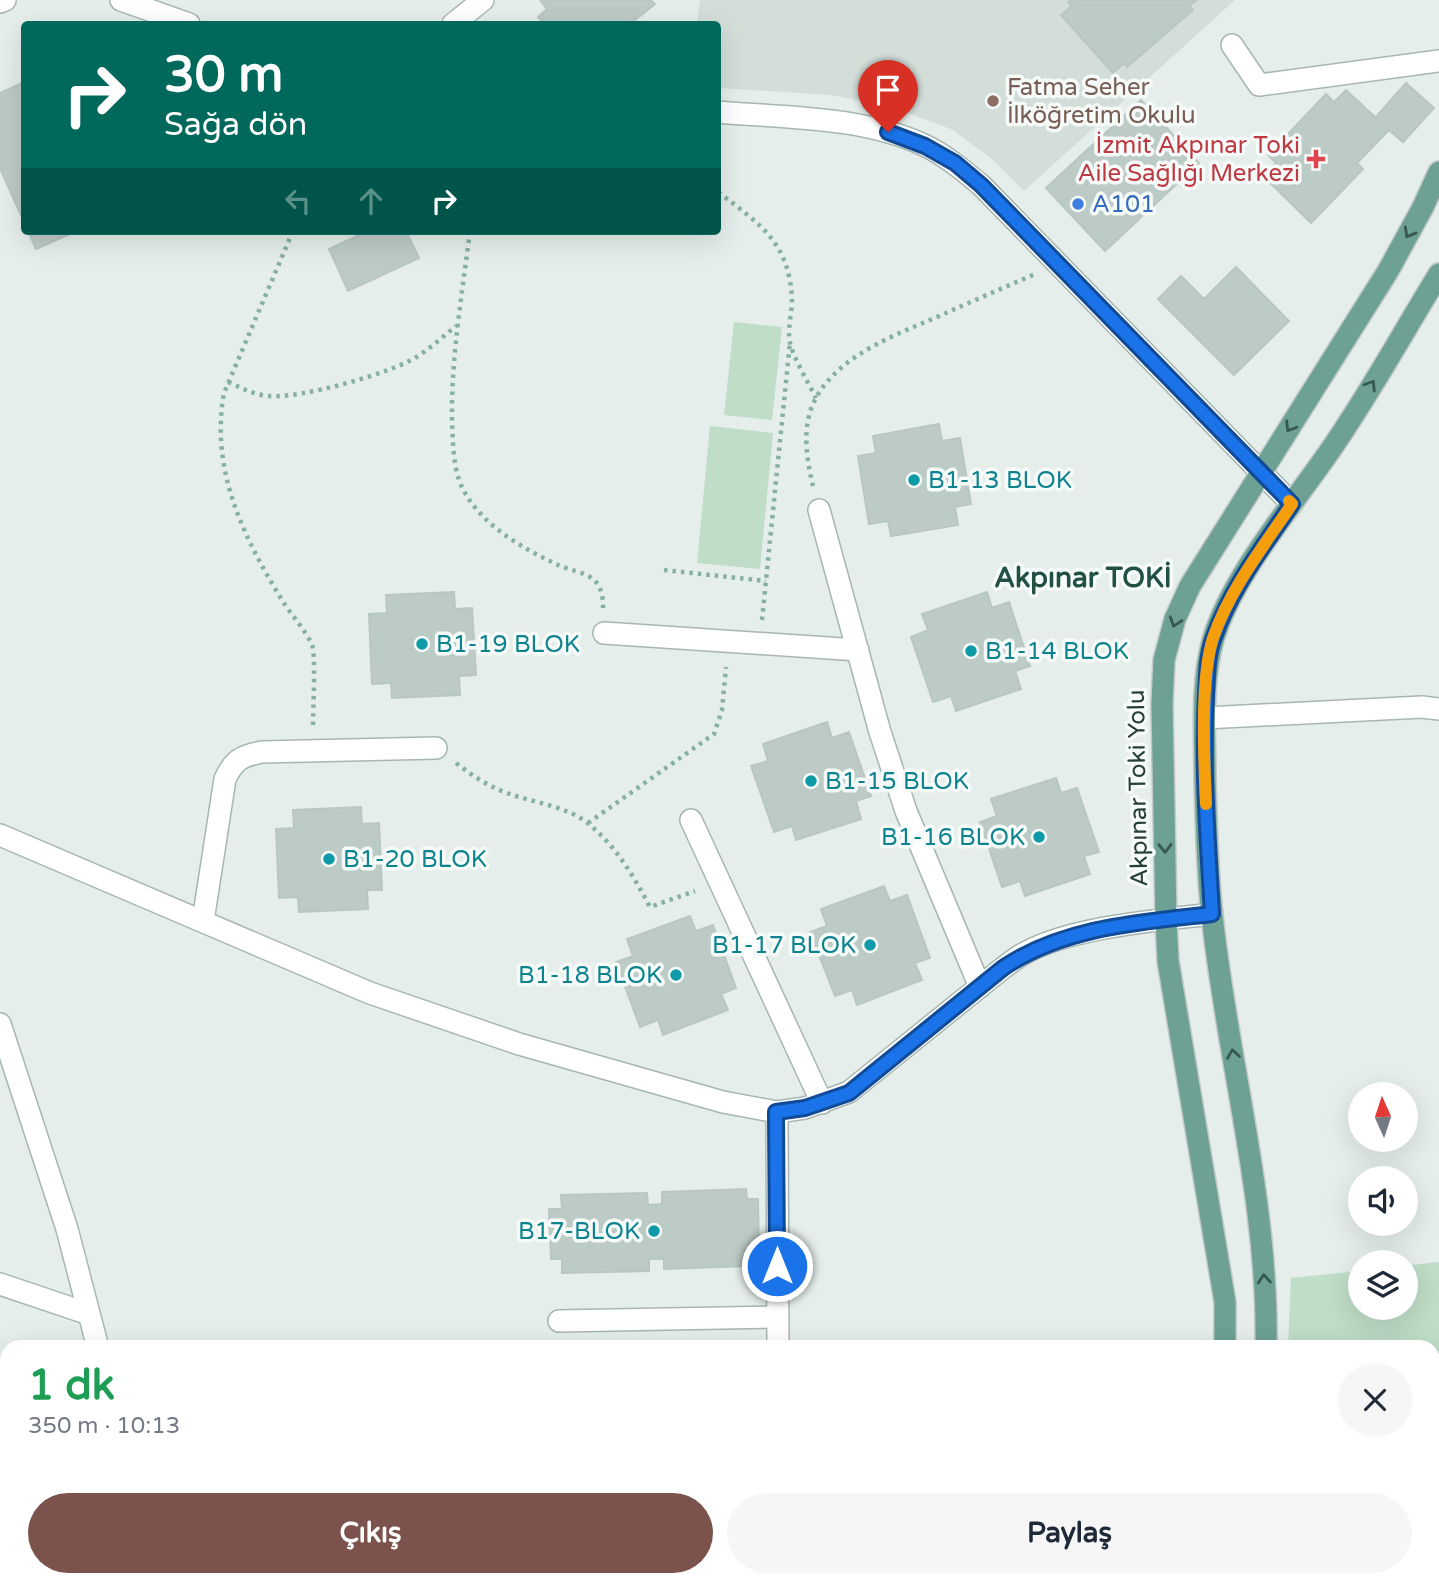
<!DOCTYPE html>
<html lang="tr">
<meta charset="utf-8">
<style>
body{margin:0;font-family:"Varela Round",sans-serif;background:#f6f6f7;color:#1f2937;height:100vh;display:flex;flex-direction:column;font-size:26px;white-space:nowrap}
*{box-sizing:border-box;margin:0}
p{font-size:23px;color:#747a83}
.icon{flex:none;width:38px;height:38px;fill:none;stroke:currentColor;stroke-width:2;stroke-linecap:round;stroke-linejoin:round}
.map{position:relative;flex:1;overflow:hidden}
.details{position:absolute;left:0px;top:1340px;width:1440px;height:247px;display:flex;flex-direction:column;background:#fff;border-radius:21px 21px 0 0;box-shadow:0 7px 28px #0002}
.details>*{flex:none}
.hud{position:absolute;left:21px;top:21px;width:700px;height:214px;border-radius:7px;box-shadow:0 7px 28px #0002;background:#00695c;color:#fff;overflow:hidden}
.needle{width:46px;rotate:357deg}
.fabs{position:absolute;left:1348px;top:1082px;display:grid;gap:14px}
.fabs a{display:grid;place-items:center;width:70px;height:70px;border-radius:50%;background:#fff;box-shadow:0 7px 28px #0002;font-size:35px}
.pin{position:absolute;display:grid;place-items:center;width:60px;height:60px;color:#fff;margin:-72px -30px;border-radius:50% 50% 50% 0;rotate:-45deg;box-shadow:0 0 7px #0007}
.pin .icon{rotate:45deg}
.me{position:absolute;width:77px;margin:-38px;rotate:0deg;stroke-linejoin:round;filter:drop-shadow(0 0 5px #0008)}
.turn{display:flex;align-items:center;gap:24px;height:147px;padding:0 28px;font-size:32px}
.turn .icon{width:91px;height:91px;stroke-width:2.5}
.turn b{display:block;font-size:49px;line-height:60px}
.lanes{display:flex;align-items:center;height:66px;padding:0 28px;background:#0003;justify-content:center;gap:35px;direction:ltr}
.lanes .off{opacity:.35}
.round{display:grid;place-items:center;flex:none;width:74px;height:74px;border-radius:37px;background:#f6f6f7}
.headline{display:flex;align-items:center;justify-content:space-between;height:119px;padding:0 28px}
h1{font-size:42px;font-weight:700;line-height:52px;color:#1e9e55}
.cta{display:flex;gap:14px;margin-top:auto;padding:14px 28px}
.cta a{flex:1;height:80px;border-radius:42px;background:#7b524c;color:#fff;font-size:28px;font-weight:700;line-height:80px;text-align:center}
.cta a+a{background:#f6f6f7;color:#1f2937}
.map>svg:first-child{display:block}
</style>
<div class="map">
<svg width="1439" height="1587" viewBox="0 0 1439 1587">
<rect width="100%" height="100%" fill="#e5eeea"/>
<path fill="#d3ded9" d="M700,0H1235L1024,191L992,159L951,129L892,107L831,95L718,88V24H697Z"/>
<path fill="#bfddc7" d="M734,322L782,327L772,420L724,415Z
M710,426L773,433L760,569L697,563Z
M1439,1262V1587H1261L1262,1580H1433V1348L1288,1347L1291,1278L1360,1271V1307H1405V1266Z"/>
<path fill="#bdcbc6" stroke="#b8c7c1" stroke-width="2" d="M540,0H651L655,4L630,24H544L538,17L547,9Z
M1071,0H1197L1189,6L1193,10L1127,67L1124,63L1113,73L1061,15L1072,6L1068,2Z
M24,82V222L0,168V93Z
M1406,83L1434,108L1403,142L1375,118Z
M1346,90L1389,130L1357,163L1363,169L1311,223L1263,176L1276,163L1268,155L1326,94L1334,102Z
M1141,100L1199,163L1105,251L1046,188Z
M28,231H77L36,249Z
M368,231H406L419,258L348,291L329,249Z
M1236,267L1289,321L1234,375L1158,299L1181,276L1204,299Z
M939,424L942,441L960,438L971,504L955,507L958,525L891,536L888,521L869,524L858,456L876,453L873,436Z
M454,592L455,609L472,608L476,675L459,676L460,695L392,698L391,683L372,684L369,614L387,613L386,595Z
M987,592L992,608L1009,602L1030,666L1015,671L1021,689L956,711L951,696L933,702L911,637L928,630L922,614Z
M827,722L832,738L849,732L871,796L856,801L861,819L796,840L792,826L774,832L751,766L768,761L763,744Z
M1056,778L1061,793L1077,788L1099,852L1084,856L1090,874L1025,896L1020,881L1002,887L980,822L997,816L991,799Z
M361,807L362,824L379,823L382,890H367L368,909L299,912L298,897L279,898L276,829L294,828L293,810Z
M884,886L890,901L907,895L930,958L915,963L922,980L857,1005L852,990L835,996L810,932L827,926L821,909Z
M690,916L696,931L713,925L736,988L721,994L728,1010L663,1035L658,1020L640,1027L616,962L633,956L627,939Z
M746,1189L747,1199H758L759,1254H749V1266L664,1269V1259H649V1271L562,1273V1259H551L549,1209H562L561,1195L647,1193L648,1205L662,1204V1192Z
M715,1343V1348L630,1346Z
M689,1580H807L803,1587H699Z"/>
<g fill="none" stroke-linecap="round" stroke-linejoin="round">
<g stroke="#a8b6b1" stroke-width="24">
<path id="minor" d="M121,0L189,24
M0,2L5,0
M453,24L483,0
M1232,45L1259,85L1439,61
M718,112C786,118 860,116 924,145C945,155 964,171 981,185L1292,504
M819,510L880,732L906,811L980,987
M604,633L858,650
M1205,718L1422,707L1439,709
M691,820L822,1103
M0,835L370,993L519,1044L723,1102L777,1112L805,1108L849,1092L1003,968C1010,963 1017,957 1025,953C1071,927 1160,920 1212,914
M203,921L225,779C234,760 241,756 262,752L436,748
M0,1024L67,1229L98,1348
M777,1112L778,1348
M0,1284L89,1314
M559,1321L778,1317
M141,1580V1587
M573,1580L582,1587
M70,1587L73,1580"/>
</g>
<g stroke="#c2c9c7" stroke-width="24">
<path id="major" d="M1225,1348V1302L1168,961L1166,919L1162,704L1164,660L1175,619L1190,586L1388,271L1423,207L1439,172
M1266,1348C1269,1202 1227,1059 1212,915C1207,870 1206,822 1205,777C1205,734 1201,681 1213,640C1231,578 1290,508 1327,455C1368,397 1402,334 1439,274
M1190,1587L1191,1580
M1238,1587L1239,1580"/>
</g>
<path stroke="#87b0a2" stroke-width="4.5" stroke-dasharray="3.5 5" stroke-linecap="butt" d="M718,192C760,224 789,242 792,299C792,313 787,330 790,343C794,359 808,382 816,398
M293,231L224,393C210,468 243,537 282,600C291,615 305,629 312,645C316,654 313,711 313,725
M470,231C462,295 451,357 452,422C453,441 453,462 459,480C475,522 520,547 558,565C569,570 584,572 593,579C602,587 603,597 603,608
M228,382C242,388 254,395 269,396C299,399 393,373 418,356C432,347 444,336 456,326
M813,486C806,457 801,423 817,396C843,352 901,333 946,313C975,300 1005,287 1035,274
M664,570L766,581
M762,620L790,342
M456,763C473,776 488,786 507,793C534,803 567,806 589,824C617,848 633,875 650,907L695,891
M588,823L714,734L722,710L726,667"/>
<use href="#minor" stroke="#fff" stroke-width="21"/>
<use href="#major" stroke="#6ca193" stroke-width="21"/>
</g>
<defs><path id="oneway-chevron" d="M-2-3.5L2.5 0L-2 3.5" fill="none" stroke-width="1.6" stroke-linecap="round" stroke-linejoin="round" transform="scale(1.75)"/></defs>
<g stroke="#37584f">
<use href="#oneway-chevron" transform="translate(1409 233) rotate(119)"/>
<use href="#oneway-chevron" transform="translate(1371 385) rotate(-58)"/>
<use href="#oneway-chevron" transform="translate(1290 427) rotate(122)"/>
<use href="#oneway-chevron" transform="translate(1175 622) rotate(108)"/>
<use href="#oneway-chevron" transform="translate(1165 848) rotate(89)"/>
<use href="#oneway-chevron" transform="translate(1233 1054) rotate(-99)"/>
<use href="#oneway-chevron" transform="translate(1264 1279) rotate(-95)"/>
</g>
<g fill="none" stroke-linecap="round" stroke-linejoin="round">
<g stroke="#114b97" stroke-width="18">
<path id="route" d="M777,1266L776,1112L805,1108L849,1093L1003,968C1063,927 1141,922 1212,914C1208,842 1202,768 1206,695C1207,676 1207,655 1214,637C1231,588 1263,547 1292,504L981,185L955,163L925,146L888,132"/>
</g>
<use href="#route" stroke="#1a73e8" stroke-width="12"/>
<path stroke="#f59e0b" stroke-width="12" d="M1206,804C1204,759 1200,679 1213,638C1230,589 1263,547 1292,504L1289,501"/>
</g>
<circle fill="#8d6e63" stroke="#f6faf8" stroke-width="2.5" cx="993" cy="101" r="7"/>
<path fill="#e0444e" stroke="#f6faf8" stroke-width="2.5" d="M1312.5 148.5h7v7h7v7h-7v7h-7v-7h-7v-7h7z"/>
<circle fill="#3f7fe0" stroke="#f6faf8" stroke-width="2.5" cx="1078" cy="204" r="7"/>
<g fill="#0f9aa8" stroke="#f6faf8" stroke-width="2.5">
<circle cx="914" cy="480" r="7"/>
<circle cx="422" cy="644" r="7"/>
<circle cx="971" cy="651" r="7"/>
<circle cx="811" cy="781" r="7"/>
<circle cx="1039" cy="837" r="7"/>
<circle cx="329" cy="859" r="7"/>
<circle cx="870" cy="945" r="7"/>
<circle cx="676" cy="975" r="7"/>
<circle cx="654" cy="1231" r="7"/>
</g>
<g text-anchor="middle" dominant-baseline="central" stroke-width="7" stroke-linejoin="round" paint-order="stroke">
<g font-size="24" fill="#785e54" stroke="#f6faf8" text-anchor="start">
<text x="1007" y="87">Fatma Seher<tspan x="1007" dy="28">İlköğretim Okulu</tspan></text>
</g>
<g font-size="24" fill="#be3a42" stroke="#f6faf8" text-anchor="end">
<text x="1300" y="145">İzmit Akpınar Toki<tspan x="1300" dy="28">Aile Sağlığı Merkezi</tspan></text>
</g>
<g font-size="24" fill="#366cbe" stroke="#f6faf8" text-anchor="start">
<text x="1092" y="204">A101</text>
</g>
<g font-size="24" fill="#0d838f" stroke="#f6faf8" text-anchor="start">
<text x="928" y="480">B1-13 BLOK</text>
<text x="436" y="644">B1-19 BLOK</text>
<text x="985" y="651">B1-14 BLOK</text>
<text x="825" y="781">B1-15 BLOK</text>
<text x="1025" y="837" text-anchor="end">B1-16 BLOK</text>
<text x="343" y="859">B1-20 BLOK</text>
<text x="856" y="945" text-anchor="end">B1-17 BLOK</text>
<text x="662" y="975" text-anchor="end">B1-18 BLOK</text>
<text x="640" y="1231" text-anchor="end">B17-BLOK</text>
</g>
<g font-size="24" fill="#253f38" stroke="#f6faf8">
<text transform="translate(1138 788) rotate(-91)">Akpınar Toki Yolu</text>
</g>
<g font-size="28" font-weight="bold" fill="#215144" stroke="#f6faf8">
<text x="1083" y="578">Akpınar TOKİ</text>
</g>
</g>
</svg>
<div class="fabs">
<a><svg class="needle" viewBox="-14 -14 28 28"><path d="M0-13l5 13h-10z" fill="#e53935"/><path d="M0 13l5-13h-10z" fill="#747a83"/></svg></a>
<a><svg class="icon" aria-label="sound" viewBox="0 0 24 24"><path d="M4 9h4l5-4v14l-5-4H4zM17 9q2 3 0 6"/></svg></a>
<a><svg class="icon" aria-label="layers" viewBox="0 0 24 24"><path d="M12 4l9 5-9 5-9-5zM3 14l9 5 9-5"/></svg></a>
</div>
<div class="pin" style="left:888px;top:132px;background:#d93025"><svg class="icon" aria-label="arrive" viewBox="0 0 24 24"><path d="M6 21V4h12l-3 4 3 4H6"/></svg></div>
<svg class="me" style="left:777px;top:1266px" viewBox="-20 -20 40 40"><circle r="17" fill="#1a73e8" stroke="#fff" stroke-width="3"/><path d="M0-11L8 9 0 5-8 9z" fill="#fff"/></svg>
<div class="hud">
<div class="turn"><svg class="icon" aria-label="right" viewBox="0 0 24 24"><path d="M7 20v-9h11M14 6l5 5-5 5"/></svg><div><b>30 m</b>Sağa dön</div></div>
<div class="lanes"><svg class="icon off" aria-label="left" viewBox="0 0 24 24"><path d="M17 20v-9H6M10 6l-5 5 5 5"/></svg><svg class="icon off" aria-label="ahead" viewBox="0 0 24 24"><path d="M12 20V5M6 11l6-6 6 6"/></svg><svg class="icon" aria-label="right" viewBox="0 0 24 24"><path d="M7 20v-9h11M14 6l5 5-5 5"/></svg></div>
</div>
<section class="details">
<div class="headline"><div><h1>1 dk</h1><p>350 m · 10:13</p></div><a class="round"><svg class="icon" aria-label="close" viewBox="0 0 24 24"><path d="M6 6l12 12M18 6L6 18"/></svg></a></div>
<div class="cta"><a>Çıkış</a><a>Paylaş</a></div>
</section>
</div>
